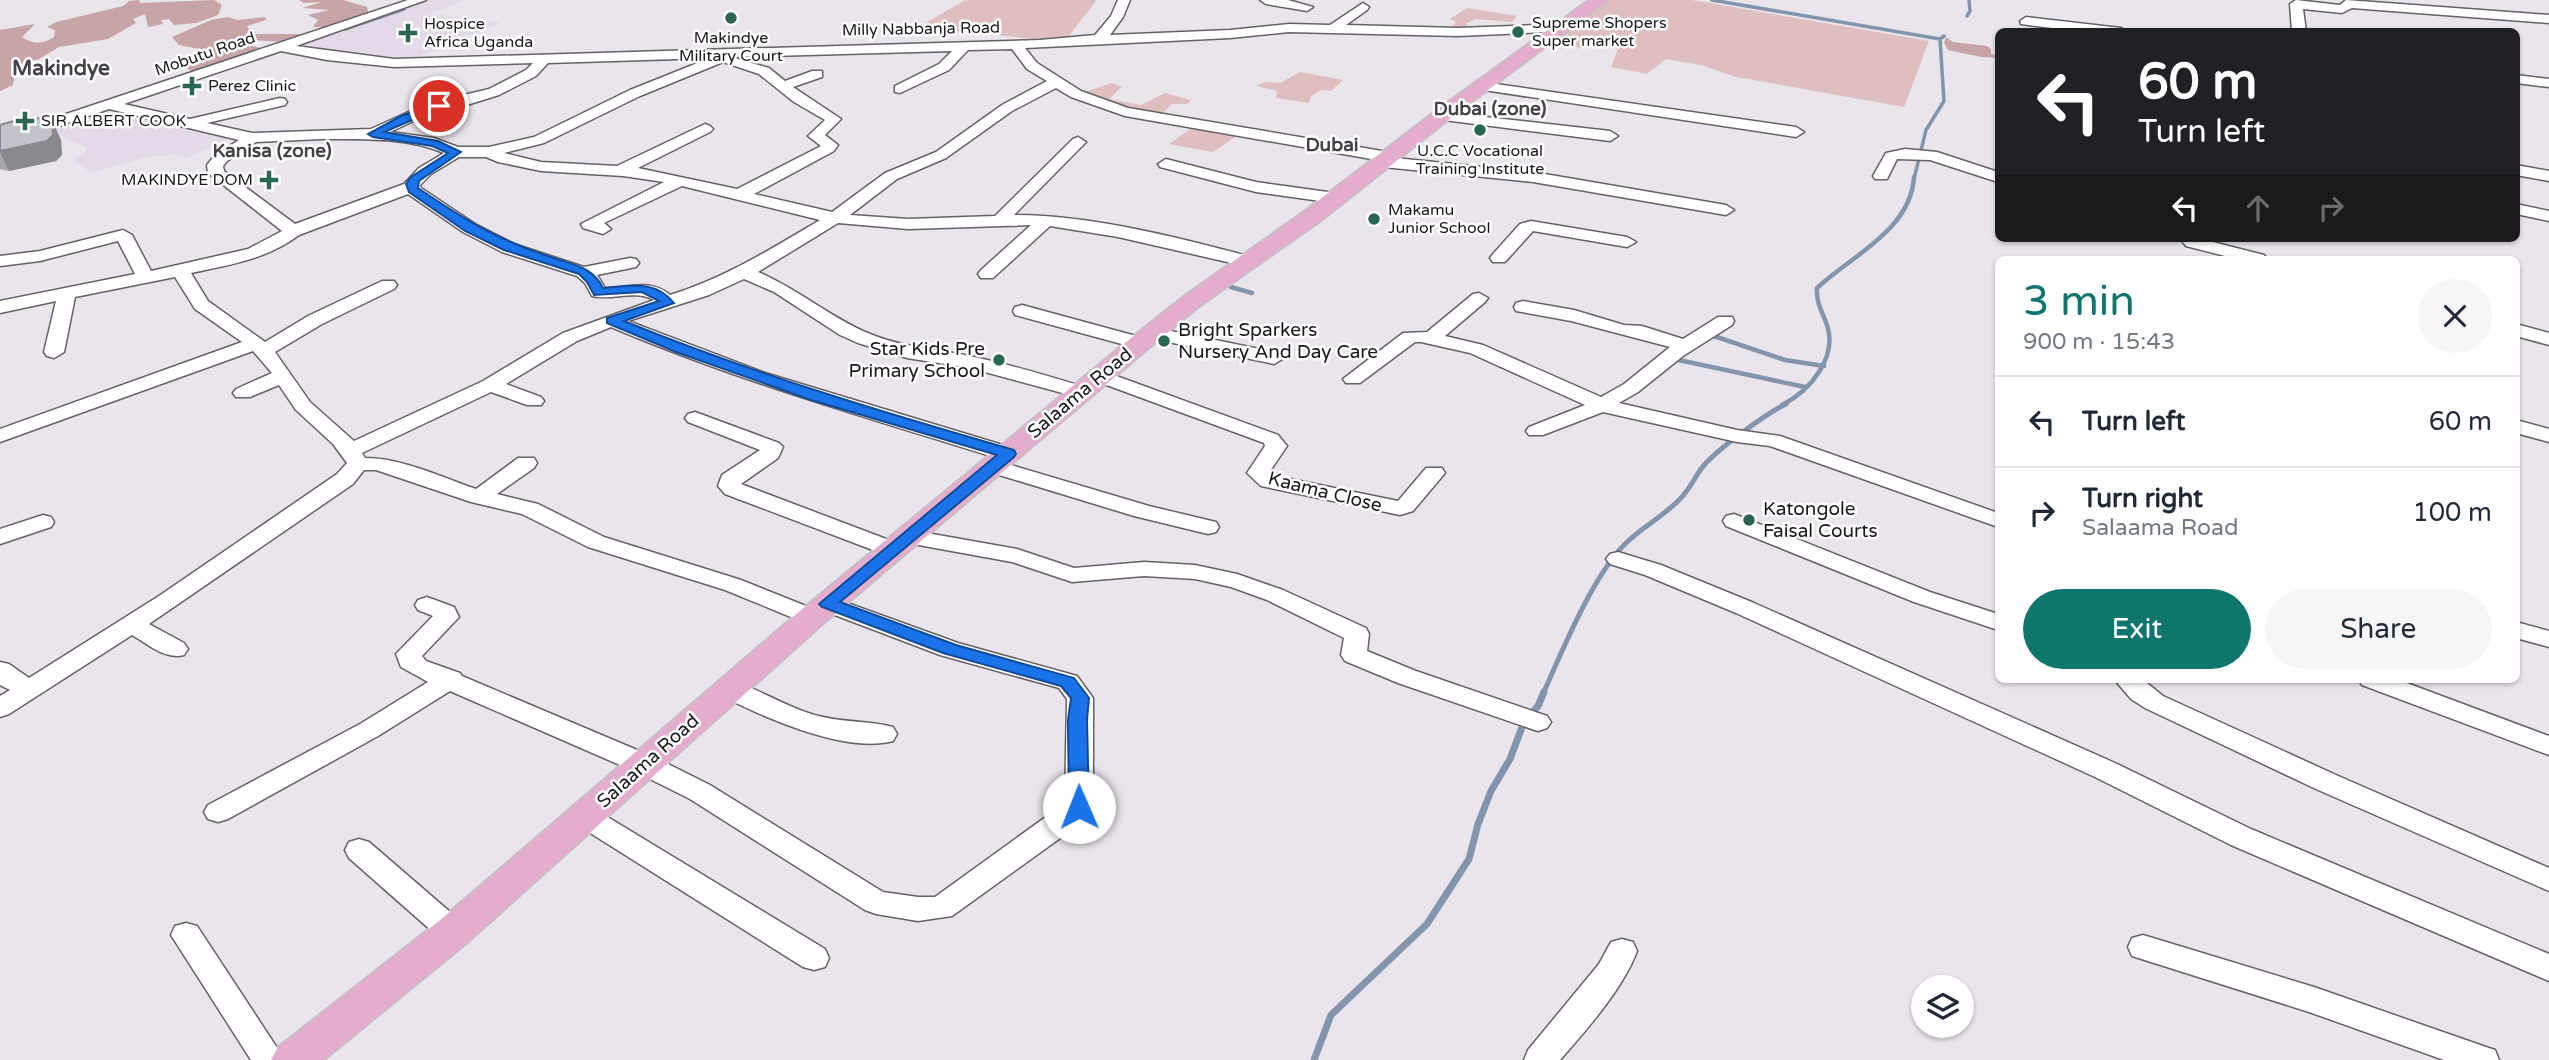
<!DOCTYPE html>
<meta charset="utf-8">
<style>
body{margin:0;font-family:"Varela Round",sans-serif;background:#f6f6f7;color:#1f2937;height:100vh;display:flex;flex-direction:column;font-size:26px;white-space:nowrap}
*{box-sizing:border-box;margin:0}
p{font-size:23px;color:#747a83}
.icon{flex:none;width:38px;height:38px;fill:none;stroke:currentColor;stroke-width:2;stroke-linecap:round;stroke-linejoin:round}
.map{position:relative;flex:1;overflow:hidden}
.side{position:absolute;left:1995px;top:256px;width:525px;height:427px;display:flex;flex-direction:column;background:#fff;border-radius:10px;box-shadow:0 2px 5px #0004}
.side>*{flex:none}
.guide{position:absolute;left:1995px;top:28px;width:525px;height:214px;border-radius:10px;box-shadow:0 2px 5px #0004;background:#202124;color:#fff;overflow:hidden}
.buttons{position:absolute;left:1911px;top:975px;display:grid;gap:14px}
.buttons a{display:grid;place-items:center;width:63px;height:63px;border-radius:50%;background:#fff;box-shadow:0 2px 5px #0004;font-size:35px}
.pin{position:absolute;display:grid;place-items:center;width:60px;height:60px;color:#fff;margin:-30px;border:4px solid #fff;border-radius:50%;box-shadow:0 2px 7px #0007}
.me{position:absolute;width:77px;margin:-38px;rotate:359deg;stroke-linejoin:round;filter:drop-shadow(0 0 5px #0008)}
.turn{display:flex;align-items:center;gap:24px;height:147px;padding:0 28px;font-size:32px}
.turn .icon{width:91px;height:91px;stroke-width:2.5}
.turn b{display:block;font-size:49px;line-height:60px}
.lanes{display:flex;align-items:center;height:66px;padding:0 28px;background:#0003;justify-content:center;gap:35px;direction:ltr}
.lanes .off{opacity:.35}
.round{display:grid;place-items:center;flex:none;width:74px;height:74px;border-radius:37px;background:#f6f6f7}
.head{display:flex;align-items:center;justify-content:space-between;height:119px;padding:0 28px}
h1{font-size:42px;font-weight:600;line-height:52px;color:#0f766e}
.cta{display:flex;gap:14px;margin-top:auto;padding:14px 28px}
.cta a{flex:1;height:80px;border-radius:42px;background:#0f766e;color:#fff;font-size:28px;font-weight:600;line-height:80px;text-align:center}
.cta a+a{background:#f6f6f7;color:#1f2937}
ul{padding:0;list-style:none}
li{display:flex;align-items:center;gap:21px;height:91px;padding:0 28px;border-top:2px solid #e0e1e3}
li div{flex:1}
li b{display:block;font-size:26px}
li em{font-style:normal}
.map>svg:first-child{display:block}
</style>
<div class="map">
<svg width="2549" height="1060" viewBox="0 0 2549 1060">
<rect width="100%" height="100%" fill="#eae5ec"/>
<path fill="#e3d9e8" d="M426,0H464L430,14L501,23L413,59H387L293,45L330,33L336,34L347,31L343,28Z
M111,107L236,136L186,158L173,155L146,157L92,173L72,160L87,151L85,147L63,137L40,131Z"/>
<path fill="#debebf" d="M965,0H1097L1064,42L919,27Z
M1610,0H1692L1929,41L1904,107L1736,77L1701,65L1666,59L1647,74L1611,67L1618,49L1592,41L1580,48L1554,41Z
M1467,8L1517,16L1512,22L1476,19L1467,23L1468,29L1452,27L1456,22L1450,19Z
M1300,72L1343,80L1331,91L1321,90L1311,96L1309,103L1276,98L1277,91L1256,86L1265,82L1280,83Z
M1112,83L1122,87L1109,99L1141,105L1165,93L1191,100L1187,104H1172L1158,117L1126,111L1082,93Z
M1193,127L1241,133L1213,152L1169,144Z"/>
<path fill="#c7a4a5" d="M139,0L140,3L214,0L222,5L218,15L196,23L174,25L169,19L161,20L163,24L148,27L145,14L133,19L136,23L108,39L59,47L39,59L17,65L13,85L0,91V30L35,24L22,37C33,45 43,44 54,37L55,30L47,27L56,22L123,6L129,1Z
M299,0H343L367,7L368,12L331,27H313L318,20L308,15L329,10L303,8L321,2L304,3Z
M227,17L238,20L265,17L266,20L247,26L252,34H302L287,42L248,40V45L261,48V51L207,69L192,71L178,64L198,58L199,49L179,45L172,37L211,20Z
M1946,37L1953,42L1987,46L1991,49V54L1998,55V58L1981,57L1948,50L1944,43Z"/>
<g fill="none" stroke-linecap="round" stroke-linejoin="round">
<path stroke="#8395ad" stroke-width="3.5" d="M1712,0L1940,39
M1967,16L1970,11L1969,0
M345,29L404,9
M1914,179L1926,130L1944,101L1940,39L1944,36"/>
<path stroke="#8395ad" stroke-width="4.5" d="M1231,287L1252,293
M1708,334L1785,360L1824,366
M1674,359L1805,387
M1782,405C1810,391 1838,357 1827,325C1822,311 1816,303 1817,288C1851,256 1911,230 1914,177"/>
<path stroke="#8395ad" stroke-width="5" d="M1543,694C1562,651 1593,575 1626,543C1642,527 1664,516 1680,499C1689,490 1694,479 1701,469C1713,452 1767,413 1786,404"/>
<path stroke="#8395ad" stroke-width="7" d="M1530,715L1538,706L1544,692
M1314,1060L1331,1015L1427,924L1469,859L1478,824L1491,791L1510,759L1524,722"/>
<g stroke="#656167" stroke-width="3">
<path id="minor" d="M408,0H426L296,46L394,59L1040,40L1095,35L1111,16L1118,0H1130L1123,17L1110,35L1230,30L1289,24L1330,25L1363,3L1369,7L1367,10L1346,25L1458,28L1562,24L1567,25V31L1458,36L1289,32L1230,38L1025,48L1037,63L1081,91L1128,108L1388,152L1394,154L1395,158L1533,172L1726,205L1734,210L1726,215L1533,182L1383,167L1377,165V160L1125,116L1071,97L1056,88L1012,111L946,158L897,179L850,215L908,219L995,216L1073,139L1078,137L1086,142L1083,145L1014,215C1091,215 1181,238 1255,258L1258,262L1255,266L1249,267L1118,237L1050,226L993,278H981L978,274L981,270L1031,225L908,229L838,223L758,272C798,289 831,318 870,334C904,348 939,349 974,357C1013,365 1050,377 1088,388L1091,392L1088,396L1081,398L970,368L907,358L858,343L840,335L774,292L744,279L709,295L628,321L765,373L1016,449L1019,454L1016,459H1000C869,418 738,381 611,327L577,341L506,384L541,397L544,401L541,405H527L491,392L362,453L365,458C402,458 441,477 476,489L518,458H534L537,463L534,468L497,494L538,504L604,537L741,580L821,612L824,617L821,622L812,625L803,622L725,590L588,547L522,514L471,502L376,470H364L353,484L149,624L184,643L188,649L184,655C165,660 148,644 132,635L9,714L0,717V696L10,690L0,685V662L9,664L29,678L159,596L337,474L347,463L333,444L296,410L279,385L250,397H236L233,393L236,389L272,373L253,351L0,442V429L242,342L195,309L175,277L75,297L64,352L54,358L47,356L44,352L56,301L0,313V301L135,274L118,241L40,261L0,266V256L40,251L123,230L132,235L151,271L248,249L282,231L208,173L207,165L215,155L239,140L109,109L0,146V136ZM1012,49L1027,69L1047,81L1002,105L936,152L885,173L832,212L754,194L834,151L838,145L825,135L841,119L793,87L822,77V71H812L785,81L769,68L730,57L952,51L939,64L895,86V92L900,93L949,70L968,50ZM281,51L327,60L394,67L533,63L526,70L489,89L426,104L371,129L252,133L207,123L285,105L287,102L285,99L280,98L190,119L124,104ZM710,58L630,90L534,137L489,147H458L434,138L390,132L435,111L470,104L499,95L536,76L548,63ZM723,62L759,74L794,102L825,120L808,136L821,146L737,189L638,168L710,132L713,129L710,126L705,124L617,166L541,162L504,153L544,143L640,96ZM321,139C362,139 406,137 444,153L419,168L404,184L295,224L224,171L223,166L227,161L256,142ZM459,157H486L498,162L541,171L623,176L664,182L581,224L583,228L603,234L611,229L604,223L682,186L820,220C771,249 725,278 670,295C650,278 629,288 605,288L597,275L636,267L639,263L636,259L630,258L584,267L514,244L475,224L421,188L420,185L431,174ZM408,194L463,232L502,252L577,276L585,283L592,296C612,301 636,289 654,300L563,333L483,381L354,441L310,402L275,352L322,324L394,289L397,285L394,281H382L308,316L265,342L208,301L191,273C230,265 267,259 299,235Z
M1260,0H1288L1313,7L1307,11L1266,4Z
M2296,0L2340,5L2346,0L2549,15V23L2352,8L2342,13L2303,9L2306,32H2292L2290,4Z
M2026,17L2121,28L2127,32H2083L2021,24L2020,21Z
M2516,75L2549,79V87L2516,83Z
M1482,82L1796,127L1804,132L1796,137L1477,89V83Z
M1441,112L1610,131L1618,136L1610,141L1436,119L1434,116Z
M1905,149L1937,152L1998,172V182L1930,160L1897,159L1887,179H1875L1873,176L1886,153Z
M1166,159L1256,182L1335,193L1343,198L1335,203L1256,192L1160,167L1158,164Z
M2516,165L2549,171V181L2516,175Z
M2516,204L2549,211V221L2516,214Z
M1531,221L1627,237L1636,242L1627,247L1533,231L1505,262H1493L1490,258L1493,254L1520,224Z
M2186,238H2197L2264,255L2267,259H2237L2186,246L2183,242Z
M1479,293L1488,298L1485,302L1445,336L1483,345L1601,397L1624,384L1670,347L1571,321L1516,311L1514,307L1516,303L1523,301L1574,310L1624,325L1642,326L1683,339L1718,317H1732L1734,321L1732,325L1683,356L1638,392L1619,403L1737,430L1780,436L1998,513V527L1770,446L1737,442L1603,412L1543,435H1529L1526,431L1529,427L1585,405L1470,353L1421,342H1415L1360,383H1346L1343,379L1403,333L1427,332L1473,294Z
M1022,305L1147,339L1150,343L1140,349L1015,315L1013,311L1015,307Z
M2516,324L2549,333V345L2516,336Z
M1151,327L1274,352L1284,358L1274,364L1144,337L1142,333Z
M1100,370L1278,435L1287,446L1270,471L1276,476L1398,501L1426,468H1442L1445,473L1413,511L1400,515L1261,486L1247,473L1265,446L1264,443L1093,380L1090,376L1093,372Z
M695,412L779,443L783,447L778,458L741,484L902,545L906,550L902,555H886L725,494L718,486L722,475L760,450L688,422L685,418L688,414Z
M2516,420L2549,429V442L2516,433Z
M994,460L1149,506L1216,522L1219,527L1216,532L1208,534L1134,516L986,471L983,466L986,461Z
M1734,514L1930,592L1998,614V630L1914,602L1726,526L1723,521L1726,516Z
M43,515L51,517L54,522L51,527L0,544V529Z
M910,530L1017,549L1074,568L1144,562L1195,565L1237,574L1283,590L1366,628L1369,634L1367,651L1416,671L1547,716L1551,722L1547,728L1538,731L1529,728L1398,683L1345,661L1341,655L1344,638L1267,600L1231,587L1195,579L1144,576L1072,582L1012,562L902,542L899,537L902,532Z
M1618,552L1661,565L1754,603L2115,763L2251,829L2549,954V981L2231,845L2095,777L1736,613L1645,575L1610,564L1606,559L1610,554Z
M828,596L958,643L1077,676L1093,698V807L1070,831L952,916L918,921L876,914L865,910L690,799L636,772L450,691L378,736L228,819L218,822L208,819L204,812L208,805L360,724L428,682L401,667L396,654L433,616L418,610L415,605L418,600L427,597L454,607L459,617L422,656L426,661L460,673L462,676L656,758L710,785L883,892L918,897H935L1065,803L1067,699L1059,688L940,655L819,609L816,604L819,599Z
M2516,622L2549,631V647L2516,638Z
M2114,679H2142L2163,696L2336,775L2549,868V891L2316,789L2145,708L2131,699Z
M2358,679H2396L2549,736V755L2362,685Z
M729,680C757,688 783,705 811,714C838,723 867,720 893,727L897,734L893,741C845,754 763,717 720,695L716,689L720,683Z
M586,807L596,810L825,949L829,958L825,967L814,970L803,967L576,824L572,817L576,810Z
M359,839L369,842L464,924L468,932L464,940L453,944L442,940L349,858L345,850L349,842Z
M186,923L197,926L285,1060H251L171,935L175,926Z
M2143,935L2314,987L2483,1046L2495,1050L2499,1060H2444L2309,1012L2132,956L2128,947L2132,938Z
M1622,939L1633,942L1637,951C1623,989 1587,1029 1560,1060H1524L1528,1050L1599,964L1611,942Z"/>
</g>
<g stroke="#c3c3c3" stroke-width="3">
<path id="major" d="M1589,0H1608L1448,120L1322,220L1200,306L1149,348L823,624L467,943L324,1060H271L278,1047L439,921L801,610L1131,338L1184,296L1306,210L1434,112Z"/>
</g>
<use href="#minor" fill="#fff" fill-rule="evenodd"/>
<use href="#major" fill="#e4adcd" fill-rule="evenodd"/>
</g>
<path fill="#a8a8af" d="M0,125L61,140L62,155L56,161L9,171L0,169Z"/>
<path fill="#88888f" d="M52,120L61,140L62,155L56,161L9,171L0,152Z"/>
<path fill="#c3c3cc" stroke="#88888f" stroke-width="2" d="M28,117L52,120L53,135L47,141L0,151V125Z"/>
<path fill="#1a73e8" stroke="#114b97" stroke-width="2" d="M436,103L445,106L384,132L438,141L461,152L419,181L418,188C465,220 499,241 554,258C574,265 593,267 603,288C629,286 655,279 674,303L624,321C751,373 882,412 1014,450L1016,454L1014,457L840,602L956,645L1074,678L1089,698L1087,720L1089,807L1086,812H1072L1069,807L1068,720L1071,698L1061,686L943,653L822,607L819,604L997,455L811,400L676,352L607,323V318L659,301L642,292L594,295L587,282L579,274L504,250L465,231L409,192L406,184L411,177L448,153L432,146L373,137L368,134L401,116Z"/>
<g fill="#2a6651" stroke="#fff" stroke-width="2.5">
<circle cx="731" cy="18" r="7"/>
<circle cx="1518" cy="32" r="7"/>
<path d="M404.5 22.5h7v7h7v7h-7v7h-7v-7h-7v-7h7z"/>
<path d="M188.5 75.5h7v7h7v7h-7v7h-7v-7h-7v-7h7z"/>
<path d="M21.5 110.5h7v7h7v7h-7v7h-7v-7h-7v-7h7z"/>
<circle cx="1480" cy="130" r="7"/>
<path d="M265.5 169.5h7v7h7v7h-7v7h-7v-7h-7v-7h7z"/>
<circle cx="1374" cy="219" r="7"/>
<circle cx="1164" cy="341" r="7"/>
<circle cx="999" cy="360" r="7"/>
<circle cx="1749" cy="520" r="7"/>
</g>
<g text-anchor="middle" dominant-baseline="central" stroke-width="5" stroke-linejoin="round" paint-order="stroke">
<g font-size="16" fill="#19171a" stroke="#fff" text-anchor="start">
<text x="1532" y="23">Supreme Shopers<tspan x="1532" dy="18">Super market</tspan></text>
<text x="424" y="24">Hospice<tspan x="424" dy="18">Africa Uganda</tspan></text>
<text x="731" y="38" text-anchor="middle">Makindye<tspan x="731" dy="18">Military Court</tspan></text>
<text x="208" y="86">Perez Clinic</text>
<text x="41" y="121">SIR ALBERT COOK</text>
<text x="1480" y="151" text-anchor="middle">U.C.C Vocational<tspan x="1480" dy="18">Training Institute</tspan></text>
<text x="253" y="180" text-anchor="end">MAKINDYE DOM</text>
<text x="1388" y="210">Makamu<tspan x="1388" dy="18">Junior School</tspan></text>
</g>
<g font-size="16" fill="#19171a" stroke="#fff">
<text transform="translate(921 29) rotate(-1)">Milly Nabbanja Road</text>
<text transform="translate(205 54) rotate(-19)">Mobutu Road</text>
</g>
<g font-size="19" font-weight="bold" fill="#454147" stroke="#fff">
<text x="1490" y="109">Dubai (zone)</text>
<text x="1332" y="145">Dubai</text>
<text x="272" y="151">Kanisa (zone)</text>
</g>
<g font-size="19" fill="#19171a" stroke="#fff" text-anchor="start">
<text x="1178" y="330">Bright Sparkers<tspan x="1178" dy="22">Nursery And Day Care</tspan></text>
<text x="985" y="349" text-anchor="end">Star Kids Pre<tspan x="985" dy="22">Primary School</tspan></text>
<text x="1763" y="509">Katongole<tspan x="1763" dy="22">Faisal Courts</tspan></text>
</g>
<g font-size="19" fill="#19171a" stroke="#fff">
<text transform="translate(1080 393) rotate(-40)">Salaama Road</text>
<text transform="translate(1325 492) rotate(14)">Kaama Close</text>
<text transform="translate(648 761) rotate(-42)">Salaama Road</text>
</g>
<g font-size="21" font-weight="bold" fill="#454147" stroke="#fff">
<text x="61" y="68">Makindye</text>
</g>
</g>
</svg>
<div class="buttons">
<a><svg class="icon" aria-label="layers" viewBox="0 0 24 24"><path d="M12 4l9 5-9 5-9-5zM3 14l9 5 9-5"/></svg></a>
</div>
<div class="pin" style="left:439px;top:106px;background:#d93025"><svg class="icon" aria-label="arrive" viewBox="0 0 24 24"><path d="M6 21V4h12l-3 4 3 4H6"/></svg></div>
<svg class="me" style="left:1079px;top:807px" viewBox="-20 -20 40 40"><circle r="19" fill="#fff"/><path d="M0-13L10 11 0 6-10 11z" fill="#1a73e8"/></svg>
<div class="guide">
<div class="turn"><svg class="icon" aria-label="left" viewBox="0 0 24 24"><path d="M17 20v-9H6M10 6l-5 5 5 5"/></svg><div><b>60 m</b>Turn left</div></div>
<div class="lanes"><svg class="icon" aria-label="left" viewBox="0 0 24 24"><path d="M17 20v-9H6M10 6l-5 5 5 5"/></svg><svg class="icon off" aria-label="ahead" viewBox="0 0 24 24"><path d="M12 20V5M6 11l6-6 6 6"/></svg><svg class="icon off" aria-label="right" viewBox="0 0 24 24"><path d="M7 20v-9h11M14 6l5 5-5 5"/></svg></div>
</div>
<section class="side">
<div class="head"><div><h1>3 min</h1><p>900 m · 15:43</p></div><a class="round"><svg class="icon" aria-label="close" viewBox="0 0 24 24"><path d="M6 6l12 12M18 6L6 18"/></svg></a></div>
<ul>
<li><svg class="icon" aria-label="left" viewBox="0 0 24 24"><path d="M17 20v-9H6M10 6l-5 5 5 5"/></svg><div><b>Turn left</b></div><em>60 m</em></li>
<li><svg class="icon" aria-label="right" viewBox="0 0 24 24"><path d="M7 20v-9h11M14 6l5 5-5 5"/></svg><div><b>Turn right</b><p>Salaama Road</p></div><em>100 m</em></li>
</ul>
<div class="cta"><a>Exit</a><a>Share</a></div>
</section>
</div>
